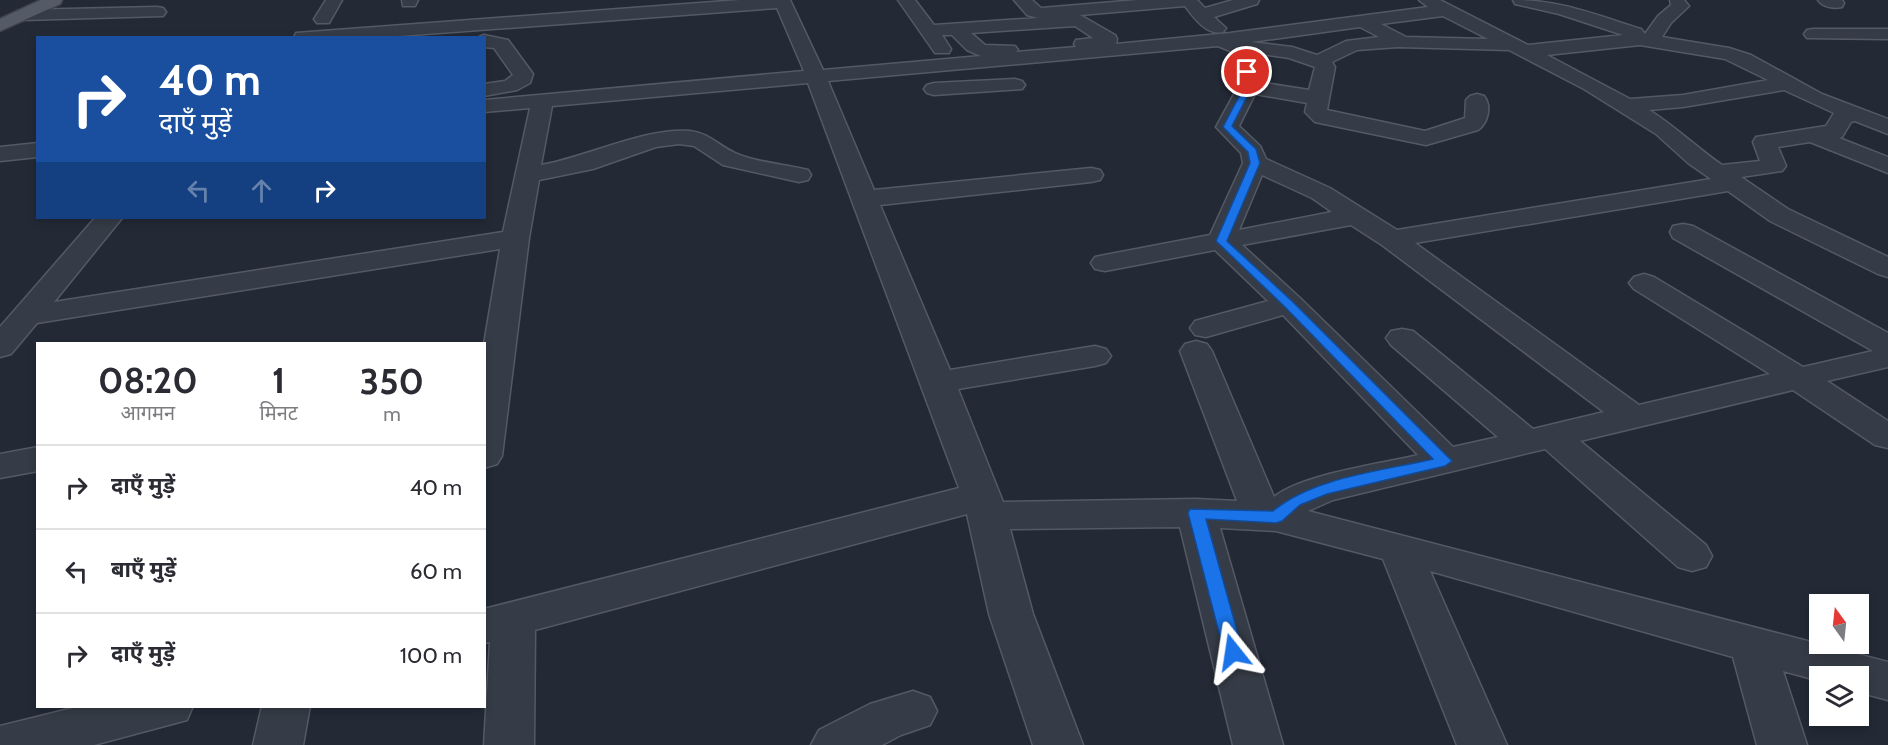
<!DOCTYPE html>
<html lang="hi">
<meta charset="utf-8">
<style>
body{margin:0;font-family:Cabin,"Noto Sans Devanagari",sans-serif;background:#f2f2f3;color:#2b2b33;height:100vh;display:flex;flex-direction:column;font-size:22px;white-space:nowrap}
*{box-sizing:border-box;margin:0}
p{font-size:20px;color:#7c7c81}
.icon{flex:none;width:33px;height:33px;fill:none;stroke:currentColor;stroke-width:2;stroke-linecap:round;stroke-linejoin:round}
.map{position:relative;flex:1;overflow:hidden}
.panel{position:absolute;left:36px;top:342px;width:450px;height:366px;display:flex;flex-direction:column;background:#fff;border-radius:0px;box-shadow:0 3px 9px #0003}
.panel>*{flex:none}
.guide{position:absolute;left:36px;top:36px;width:450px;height:183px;border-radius:0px;box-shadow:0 3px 9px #0003;background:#1a4fa0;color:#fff;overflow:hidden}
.needle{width:39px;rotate:345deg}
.buttons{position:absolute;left:1809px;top:594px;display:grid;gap:12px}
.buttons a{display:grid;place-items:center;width:60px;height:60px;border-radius:0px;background:#fff;box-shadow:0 3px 9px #0003;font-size:30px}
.pin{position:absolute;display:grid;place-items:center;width:51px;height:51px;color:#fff;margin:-26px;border:3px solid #fff;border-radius:50%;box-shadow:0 2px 6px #0007}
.me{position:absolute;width:66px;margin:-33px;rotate:345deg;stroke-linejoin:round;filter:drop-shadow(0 0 4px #0008)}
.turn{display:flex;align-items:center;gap:21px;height:126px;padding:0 24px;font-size:27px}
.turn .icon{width:78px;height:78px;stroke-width:2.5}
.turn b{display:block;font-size:42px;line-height:51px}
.lanes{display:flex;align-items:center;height:57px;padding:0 24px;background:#0003;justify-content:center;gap:30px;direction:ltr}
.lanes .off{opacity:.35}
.eta{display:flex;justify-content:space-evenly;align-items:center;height:102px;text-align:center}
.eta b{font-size:36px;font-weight:700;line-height:42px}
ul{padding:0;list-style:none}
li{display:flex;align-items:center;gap:18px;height:84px;padding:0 24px;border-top:2px solid #e1e1e2}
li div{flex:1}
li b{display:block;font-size:22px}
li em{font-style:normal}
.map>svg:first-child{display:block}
</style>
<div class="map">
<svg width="1888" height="745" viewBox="0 0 1888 745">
<rect width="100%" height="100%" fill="#232a36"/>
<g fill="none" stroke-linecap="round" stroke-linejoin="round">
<g stroke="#545a65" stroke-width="3">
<path id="minor" d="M326,0H342L329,23H317L314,19Z
M402,0H418L415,6H403Z
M740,0H790L823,70L981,56L967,50L952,35H942L951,49L949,53H935L898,0H915L934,25L1038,18L1027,15L1014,0H1032L1041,8L1138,0H1197L1205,8L1233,0H1259L1257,4L1214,17L1226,28L1223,32C1207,36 1194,18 1185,6L1080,15L1115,35L1117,39L1116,44L1230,33L1428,7L1419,0H1440L1528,45L1623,35L1559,14L1515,4L1513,0C1561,0 1596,15 1641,29L1645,34L1658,16L1671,5L1670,0H1684L1689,6L1671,23L1662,37L1729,48L1751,55L1822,94L1888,119V134L1855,121L1851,122L1842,137L1839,138L1888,157V173L1810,142L1778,147L1786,166L1782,171L1741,177L1788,209L1888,257V277L1878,274L1770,221L1728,191L1415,243L1639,405L1770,374L1634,289L1629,283L1634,277L1644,274L1654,277L1803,367L1873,351L1673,238L1670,232L1673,226L1683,224L1693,226L1888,333V367L1827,381L1888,421V448L1875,445L1793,390L1580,441L1706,545L1712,556L1706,567L1692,571L1678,567L1545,449L1333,500L1308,511L1888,662V700L1858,692V676H1820V681L1783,671L1807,745H1757L1733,657L1430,571L1507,745H1457L1383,559L1276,531L1220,528L1283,745H1233L1180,527L1010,529L1033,614L1083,745H1033L989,614L967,514L535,630L534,745H484L490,642L484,643V609L959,488L808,83L552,106L541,165C587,157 646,127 690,131C709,133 719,146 735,153C757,163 785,164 808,170L811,175L808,180L799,182L723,165L694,146L679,144L656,147L593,169L539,180L529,238L502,456L497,464L484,468V344L500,249L37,323L11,354L0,357V327L95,218H122L54,302L503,232L530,108L484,112V100L804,71L777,8L371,38H294L296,33ZM1443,16L1488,39L1406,37L1381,24ZM1075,26L1093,38L1076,40L1074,44L1076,47L1016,52L1018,50L1015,46L985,45L971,33ZM1360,27L1379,37L1346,41L1317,55L1292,47L1251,42ZM1640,45L1725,59L1768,80L1683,95L1630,99L1547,55ZM1218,46L1235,53L1236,56L1238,87L1216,127L1241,153L1243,163L1210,235L1105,255L1095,257L1091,263L1095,269L1105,271L1215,250L1268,301L1195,321L1190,328L1195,335L1206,337L1283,315L1418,455C1380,464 1303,474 1274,497L1212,351L1207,344L1196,341L1185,344L1180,351L1237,501L1196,499L1003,502L958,389L1095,366L1106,363L1111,356L1106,349L1095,346L950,370L880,205L1091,182L1100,180L1103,175L1100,170L1091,168L874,190L828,81ZM1398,47L1509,50L1584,89L1656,134L1688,163L1711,179L1397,230L1330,188L1266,159L1260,146L1239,126L1255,94L1307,103L1305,112L1315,122L1426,145L1478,130C1488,123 1492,106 1484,96L1477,94L1470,96L1466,100L1465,118L1425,131L1327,110L1335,67L1332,62L1357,50ZM1254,53L1289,58L1315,67L1309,90L1258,82ZM1784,90L1834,113L1826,126L1756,137L1753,142L1760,161L1722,165C1697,148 1675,126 1649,110L1683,107ZM1262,175L1312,198L1332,212L1239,230ZM1351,225L1382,245L1604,412L1533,429L1413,331L1402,329L1391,331L1386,338L1391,345L1498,437L1453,447L1300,298L1242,245Z
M1818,0H1842L1844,3L1842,7C1834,9 1822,7 1818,0Z
M157,7L163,8L166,12L163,16L23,20L17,19L14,15L17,11L23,10Z
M1813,29H1888V39L1807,38L1804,34L1807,30Z
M484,35L508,40L533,74L530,83L517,90L484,96V84L505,81L513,75L494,48L484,47V38H477Z
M1015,79L1022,81L1025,85L1022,89L934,95L927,93L924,89L927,85L934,83Z
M38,143V157L0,161V147Z
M38,447V471L0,478V454Z
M913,691L930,697L937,711L930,725L901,735L882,745H811L819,730L870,704Z
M81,706H193L187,720L94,745H0V726Z
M262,706H310L303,745H253Z"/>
</g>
<g stroke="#404550" stroke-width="3">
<path id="major" d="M41,0H62L60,4L0,31V19Z"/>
</g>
<use href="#minor" fill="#363c47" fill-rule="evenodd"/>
<use href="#major" fill="#545b67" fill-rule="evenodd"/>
</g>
<path fill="#1a73e8" stroke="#114b97" stroke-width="1.5" d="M1247,69L1251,72L1252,87L1232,126L1256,149L1260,163L1227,241L1293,302L1452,461L1445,466L1327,494L1300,505L1282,521L1276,523L1206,519L1243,652L1240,658L1233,660L1227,658L1224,652L1188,513L1190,509L1273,511C1314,477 1382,471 1433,459L1285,307L1216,241L1250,163L1248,152L1223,127L1244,87L1243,72Z"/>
</svg>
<div class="buttons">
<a><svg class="needle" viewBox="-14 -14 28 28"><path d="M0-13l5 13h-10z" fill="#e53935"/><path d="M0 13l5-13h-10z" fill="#7c7c81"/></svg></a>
<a><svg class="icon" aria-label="layers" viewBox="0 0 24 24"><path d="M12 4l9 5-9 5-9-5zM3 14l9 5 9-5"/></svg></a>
</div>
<div class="pin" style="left:1247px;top:72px;background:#d93025"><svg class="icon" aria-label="arrive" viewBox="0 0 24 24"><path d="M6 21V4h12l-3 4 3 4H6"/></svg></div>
<svg class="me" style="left:1233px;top:652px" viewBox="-20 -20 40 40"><path d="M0-17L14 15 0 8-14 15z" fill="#1a73e8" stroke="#fff" stroke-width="4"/></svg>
<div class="guide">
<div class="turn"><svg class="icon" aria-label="right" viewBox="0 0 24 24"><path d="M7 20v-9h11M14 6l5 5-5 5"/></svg><div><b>40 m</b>दाएँ मुड़ें</div></div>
<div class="lanes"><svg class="icon off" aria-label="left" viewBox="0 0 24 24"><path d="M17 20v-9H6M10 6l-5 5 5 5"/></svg><svg class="icon off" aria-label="ahead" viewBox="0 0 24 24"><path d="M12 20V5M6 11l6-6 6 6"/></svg><svg class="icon" aria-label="right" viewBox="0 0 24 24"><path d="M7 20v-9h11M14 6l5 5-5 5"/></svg></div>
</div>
<section class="panel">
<div class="eta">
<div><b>08:20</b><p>आगमन</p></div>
<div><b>1</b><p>मिनट</p></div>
<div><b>350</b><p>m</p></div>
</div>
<ul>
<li><svg class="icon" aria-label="right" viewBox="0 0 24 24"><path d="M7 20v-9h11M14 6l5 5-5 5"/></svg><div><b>दाएँ मुड़ें</b></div><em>40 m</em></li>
<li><svg class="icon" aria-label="left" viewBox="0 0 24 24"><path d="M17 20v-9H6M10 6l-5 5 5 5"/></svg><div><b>बाएँ मुड़ें</b></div><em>60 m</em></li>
<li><svg class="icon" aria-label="right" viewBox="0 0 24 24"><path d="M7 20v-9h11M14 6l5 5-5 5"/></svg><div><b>दाएँ मुड़ें</b></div><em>100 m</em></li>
</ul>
</section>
</div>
